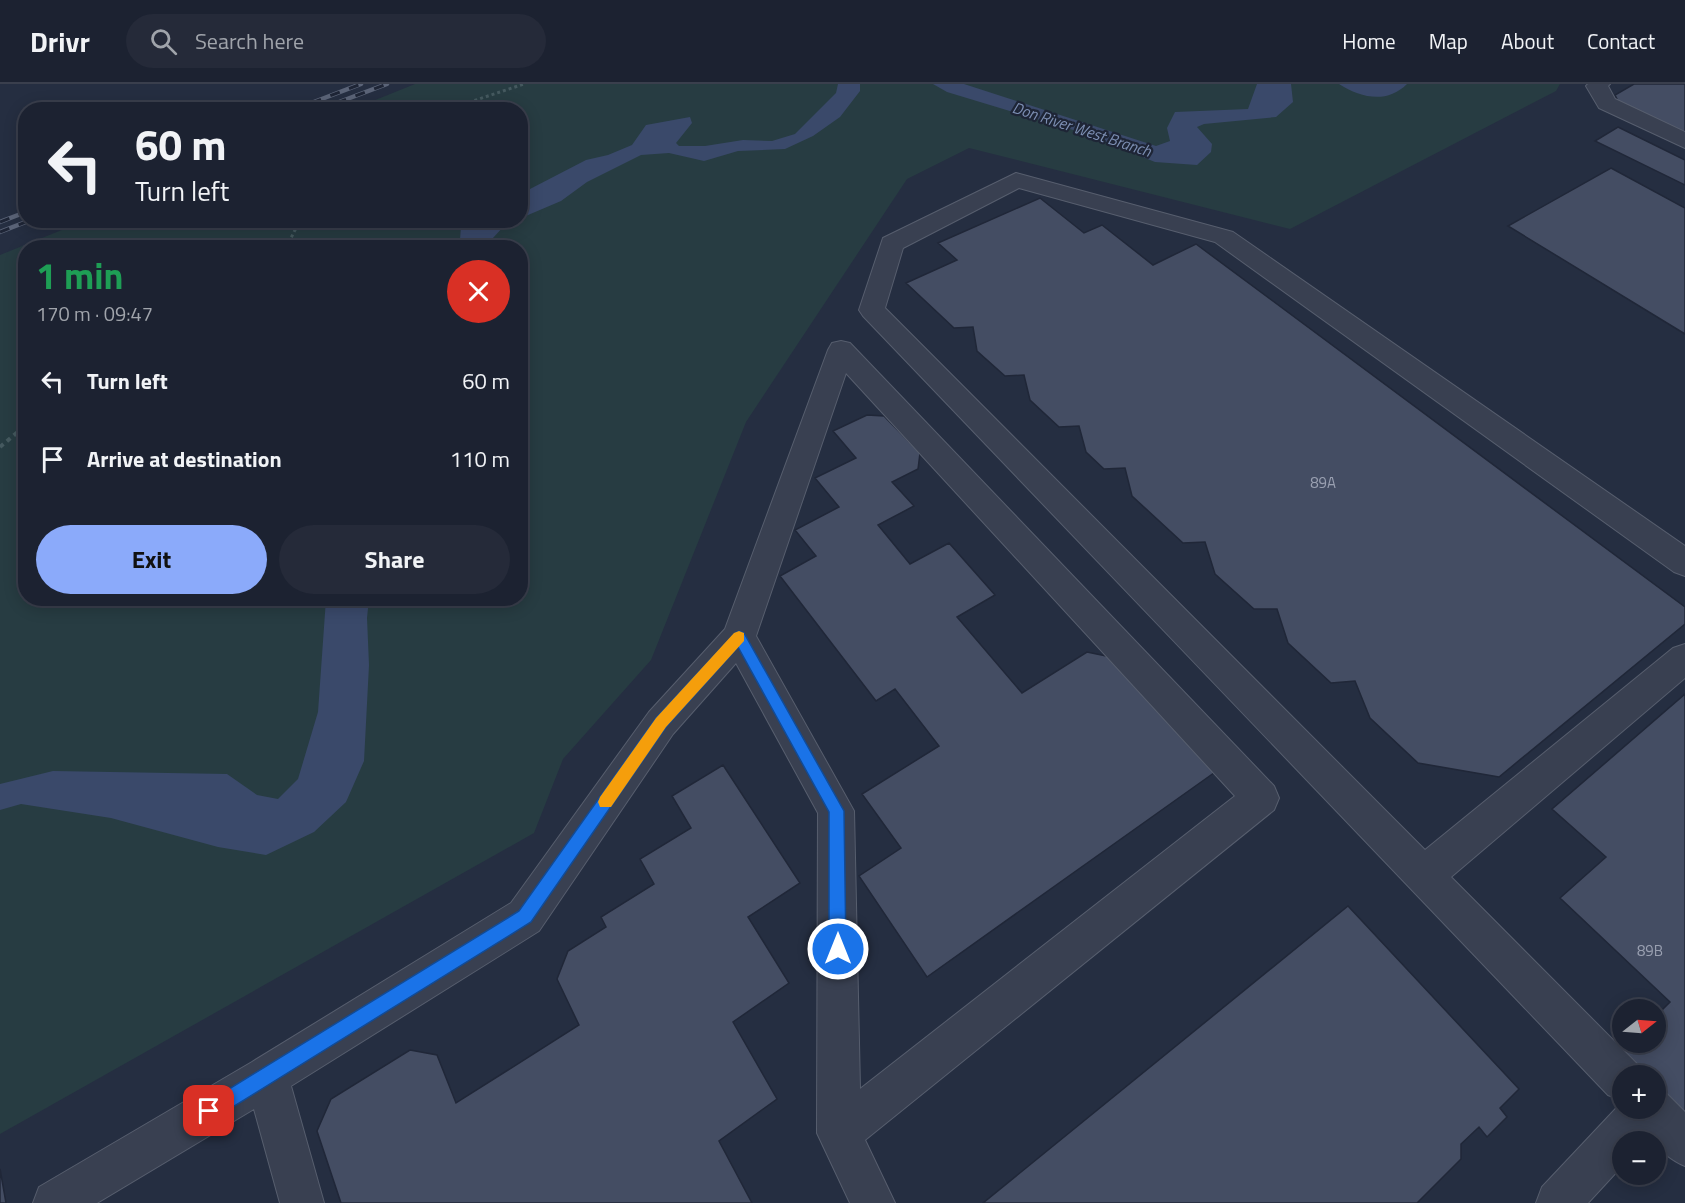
<!DOCTYPE html>
<meta charset="utf-8">
<style>
body{margin:0;font-family:"Titillium Web",sans-serif;background:#252a39;color:#f1f3f6;height:100vh;display:flex;flex-direction:column;font-size:22px;white-space:nowrap}
*{box-sizing:border-box;margin:0}
p{font-size:20px;color:#a0a4ab}
.icon{flex:none;width:33px;height:33px;fill:none;stroke:currentColor;stroke-width:2;stroke-linecap:round;stroke-linejoin:round}
.map{position:relative;flex:1;overflow:hidden}
.drawer{position:absolute;left:18px;top:156px;width:510px;height:366px;display:flex;flex-direction:column;background:#1c2231;border-radius:24px;box-shadow:0 3px 15px #0003,0 0 0 2px #3a3f4d}
.drawer>*{flex:none}
.top-card{position:absolute;left:18px;top:18px;width:510px;height:126px;border-radius:24px;box-shadow:0 3px 15px #0003,0 0 0 2px #3a3f4d;background:#1c2231;color:#f1f3f6;overflow:hidden}
.needle{width:39px;rotate:73deg}
.buttons{position:absolute;left:1612px;top:915px;display:grid;gap:12px}
.buttons a{display:grid;place-items:center;width:54px;height:54px;border-radius:50%;background:#1c2231;box-shadow:0 3px 15px #0003,0 0 0 2px #3a3f4d;font-size:30px}
.pin{position:absolute;display:grid;place-items:center;width:51px;height:51px;color:#fff;margin:-26px;border-radius:12px;box-shadow:0 3px 9px #0006}
.me{position:absolute;width:66px;margin:-33px;rotate:0deg;stroke-linejoin:round;filter:drop-shadow(0 0 4px #0008)}
.turn{display:flex;align-items:center;gap:21px;height:126px;padding:0 18px;font-size:27px}
.turn .icon{width:78px;height:78px;stroke-width:2.5}
.turn b{display:block;font-size:42px;line-height:51px}
.round{display:grid;place-items:center;flex:none;width:63px;height:63px;border-radius:32px;background:#252a39}
.head{display:flex;align-items:center;justify-content:space-between;height:102px;padding:0 18px}
h1{font-size:36px;font-weight:700;line-height:45px;color:#1e9e55}
.primary-button{display:flex;gap:12px;margin-top:auto;padding:12px 18px}
.primary-button a{flex:1;height:69px;border-radius:36px;background:#8baafa;color:#111;font-size:24px;font-weight:700;line-height:69px;text-align:center}
.primary-button a+a{background:#252a39;color:#f1f3f6}
ul{padding:0;list-style:none}
li{display:flex;align-items:center;gap:18px;height:78px;padding:0 18px}
li div{flex:1}
li b{display:block;font-size:22px}
li em{font-style:normal}
header{display:flex;align-items:center;gap:36px;box-sizing:border-box;height:84px;padding:0 30px;background:#1c2231;border-bottom:2px solid #3a3f4d}
header strong{font-size:28px}
nav{display:flex;gap:33px;margin-inline-start:auto;font-size:21px}
.search{width:420px;height:54px;background:#252a39;display:flex;align-items:center;gap:15px;box-sizing:border-box;padding:0 21px;border-radius:33px;color:#a0a4ab;font-size:22px}
.map>svg:first-child{display:block}
</style>
<header>
<strong>Drivr</strong>
<div class="search"><svg class="icon" aria-label="search" viewBox="0 0 24 24"><circle cx="10" cy="10" r="6"/><path d="M15 15l6 6"/></svg>Search here</div>
<nav><a>Home</a><a>Map</a><a>About</a><a>Contact</a></nav>
</header>
<div class="map">
<svg width="1685" height="1119" viewBox="0 0 1685 1119">
<rect width="100%" height="100%" fill="#252e41"/>
<path fill="#273c42" fill-rule="evenodd" d="M415,0H1560L1556,7L1290,145L969,64L907,95L746,338L651,576L563,675L534,749L0,1050V171L84,137L520,136V26L353,25ZM26,164H520V514H26Z"/>
<path fill="#3a496a" d="M838,0H860V7L840,33L813,52L785,65L738,67L704,77L669,69L641,71L587,98L561,117L521,134V113L530,105L586,76L608,71L632,61L646,41L690,33L692,39L676,59L679,62H705L743,56L772,57L795,50L836,9Z
M933,0H964L1156,62L1170,57L1167,44L1175,28L1248,25L1257,0H1291L1293,18L1276,33L1204,40L1197,43L1212,60L1211,68L1197,81L1155,78L1083,49L947,8Z
M1339,0H1407C1387,20 1361,14 1339,0Z
M470,137V136L515,137L505,141L492,155L494,163H465L460,156L461,142Z
M326,515H369L367,534L369,581L364,677L346,718L314,748L266,771L218,763L111,734L21,720L0,726V700L53,687L227,690L257,711L278,715L298,695L318,628Z"/>
<path fill="#444d63" stroke="#202738" stroke-width="1.5" d="M1634,0H1685V52L1620,21L1615,11Z
M1618,43L1685,76V101L1595,57Z
M1611,84L1685,124V250L1508,142Z
M1040,114L1084,149L1102,141L1153,181L1196,160L1685,523V540L1499,693L1418,679L1370,634L1355,597L1331,599L1288,559L1277,525H1254L1215,490L1205,458L1183,459L1132,412L1125,384L1104,385L1086,368L1079,342L1059,343L1030,316L1024,291L1005,292L977,267L973,243L954,244L906,199L957,176L938,159Z
M867,331L884,332L920,369L918,385L892,398L914,422L878,441L910,480L949,459L995,511L957,533L1022,609L1087,568L1111,573L1218,686L927,893L859,792L901,764L862,710L939,662L895,605L876,617L780,492L816,472L795,446L839,423L815,394L856,374L833,347Z
M1685,610V1028L1656,999V992H1648L1623,966L1630,958H1656V932L1670,918L1560,814L1606,773L1552,725Z
M723,681L800,799L748,833L789,899L733,938L777,1015L719,1057L752,1119H341L317,1047L331,1015L410,966L437,971L456,1019L579,941L557,895L568,867L606,843L601,833L654,800L640,775L691,744L672,712Z
M1348,822L1519,1005L1500,1024L1507,1033L1487,1053L1479,1043L1461,1060V1075L1417,1119H983Z
M0,1085L6,1119H0Z"/>
<g fill="none" stroke-linecap="round" stroke-linejoin="round">
<g stroke="#575e6e" stroke-width="2">
<path id="minor" d="M1588,0H1610L1608,2L1615,15L1685,48V64L1599,24L1586,2Z
M1016,89L1233,148L1685,462V492L1674,488L1215,158L1019,104L903,164L885,224L1425,766L1673,564L1685,560V594L1451,793L1638,981L1642,992H1623V1017L1608,1011L863,232L859,226L883,154Z
M841,257L850,259L1274,702L1279,714L1274,726L865,1056L895,1119H850L817,1049L818,729L736,579L673,650L539,847L291,1002L324,1119H280L254,1025L97,1119H33L39,1103L252,978L511,819L649,628L725,545L828,266L832,259ZM846,289L1235,712L860,1005L854,727L756,552Z
M1656,1005L1666,1009L1685,1028V1082C1668,1075 1659,1064 1649,1053L1644,1058H1623V1081L1588,1119H1536L1542,1103L1623,1017V1024H1656Z"/>
</g>
<path stroke="#45595f" stroke-width="3" stroke-dasharray="3 3" stroke-linecap="butt" d="M446,26L524,0
M286,164L300,136"/>
<path stroke="#45595f" stroke-width="4" stroke-dasharray="4.5 4.5" stroke-linecap="butt" d="M0,363L26,341"/>
<use href="#minor" fill="#394051" fill-rule="evenodd"/>
<g stroke="#5b6478" stroke-width="4.5">
<path id="rail" d="M293,26L361,0
M318,26L387,0
M0,138L26,128
M0,148L31,136"/>
</g>
<use href="#rail" stroke="#1e2536" stroke-width="3" stroke-dasharray="10" stroke-linecap="butt"/>
</g>
<path fill="#1a73e8" stroke="#114b97" stroke-width="1.5" d="M739,547L744,549L844,727L846,865L843,871L838,873L832,871L829,865V728L738,563L666,643L531,838L215,1034L209,1036L203,1034L200,1027L203,1021L519,827L656,634L735,549Z"/>
<path fill="#f59e0b" d="M739,547L744,549V557L666,643L611,723H600L598,718L600,713L656,634L734,549Z"/>
<g text-anchor="middle" dominant-baseline="central" stroke-width="4.5" stroke-linejoin="round" paint-order="stroke">
<g font-size="15" fill="#9aa0b1">
<text x="1323" y="398">89A</text>
<text x="1650" y="866">89B</text>
</g>
<g font-size="16" font-style="italic" fill="#7c8eb2" stroke="#1e2536">
<text transform="translate(1082 45) rotate(18)">Don River West Branch</text>
</g>
</g>
</svg>
<div class="buttons">
<a><svg class="needle" viewBox="-14 -14 28 28"><path d="M0-13l5 13h-10z" fill="#e53935"/><path d="M0 13l5-13h-10z" fill="#a0a4ab"/></svg></a>
<a>+</a>
<a>−</a>
</div>
<div class="pin" style="left:209px;top:1027px;background:#d93025"><svg class="icon" aria-label="arrive" viewBox="0 0 24 24"><path d="M6 21V4h12l-3 4 3 4H6"/></svg></div>
<svg class="me" style="left:838px;top:865px" viewBox="-20 -20 40 40"><circle r="17" fill="#1a73e8" stroke="#fff" stroke-width="3"/><path d="M0-11L8 9 0 5-8 9z" fill="#fff"/></svg>
<div class="top-card">
<div class="turn"><svg class="icon" aria-label="left" viewBox="0 0 24 24"><path d="M17 20v-9H6M10 6l-5 5 5 5"/></svg><div><b>60 m</b>Turn left</div></div>
</div>
<section class="drawer">
<div class="head"><div><h1>1 min</h1><p>170 m · 09:47</p></div><a class="round" style="background:#d93025;color:#fff"><svg class="icon" aria-label="close" viewBox="0 0 24 24"><path d="M6 6l12 12M18 6L6 18"/></svg></a></div>
<ul>
<li><svg class="icon" aria-label="left" viewBox="0 0 24 24"><path d="M17 20v-9H6M10 6l-5 5 5 5"/></svg><div><b>Turn left</b></div><em>60 m</em></li>
<li><svg class="icon" aria-label="arrive" viewBox="0 0 24 24"><path d="M6 21V4h12l-3 4 3 4H6"/></svg><div><b>Arrive at destination</b></div><em>110 m</em></li>
</ul>
<div class="primary-button"><a>Exit</a><a>Share</a></div>
</section>
</div>
